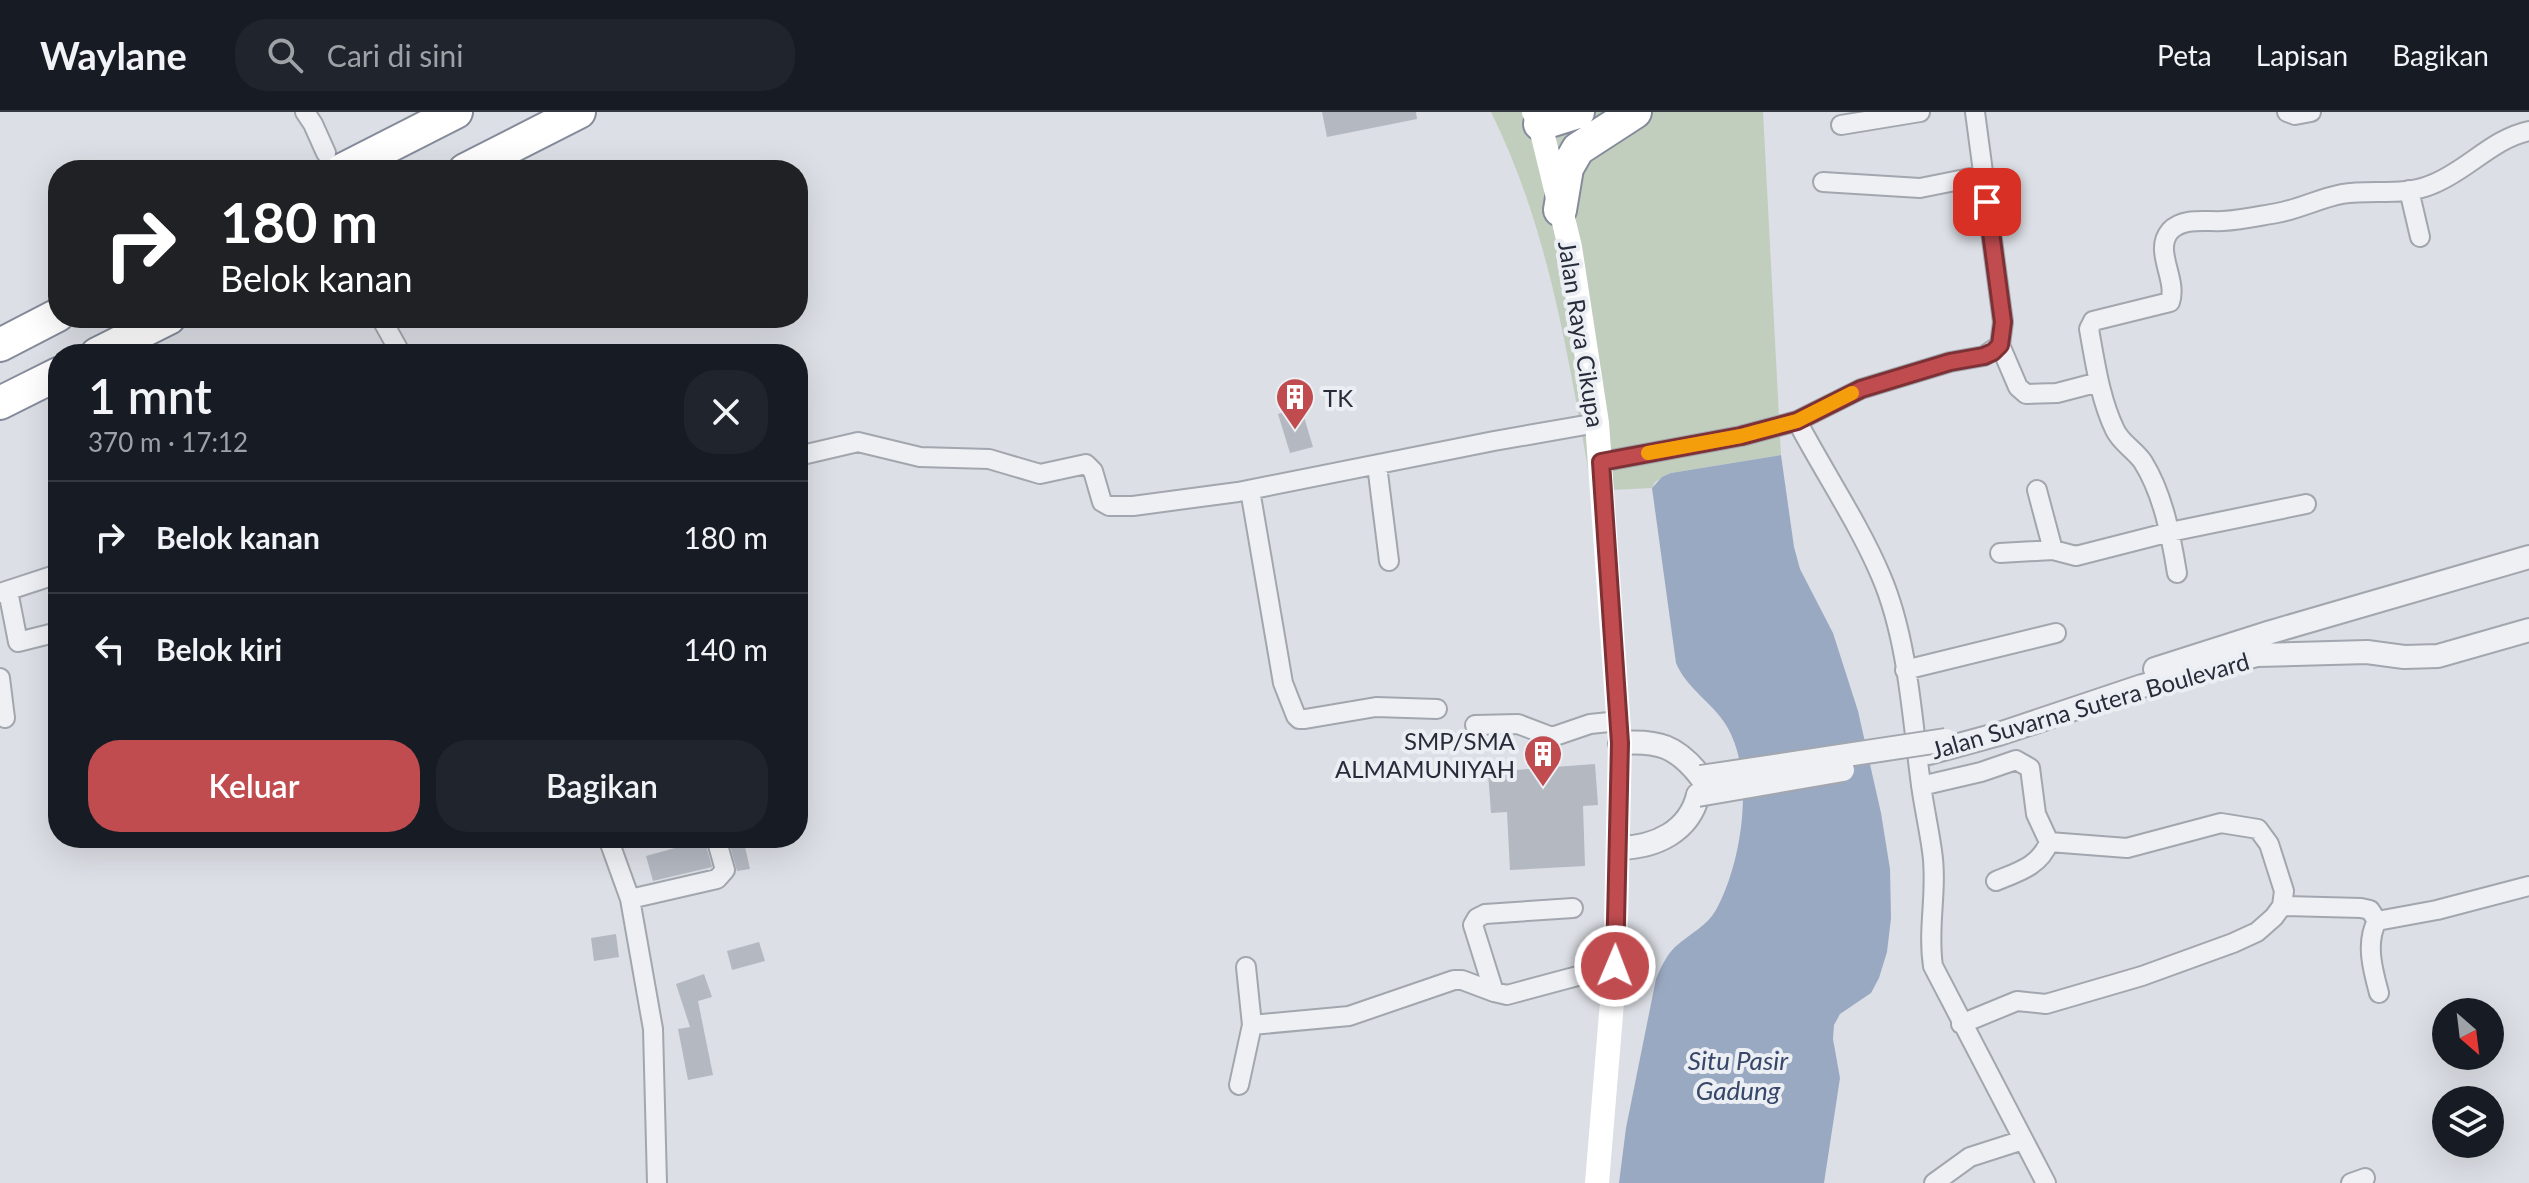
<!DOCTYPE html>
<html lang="id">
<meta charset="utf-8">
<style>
body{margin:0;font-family:Lato,sans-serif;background:#20242c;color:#f1f3f6;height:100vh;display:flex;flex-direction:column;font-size:30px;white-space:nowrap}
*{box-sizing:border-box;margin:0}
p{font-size:26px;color:#9ea1a6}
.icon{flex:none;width:44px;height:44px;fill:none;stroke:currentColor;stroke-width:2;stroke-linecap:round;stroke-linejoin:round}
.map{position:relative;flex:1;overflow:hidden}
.details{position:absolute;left:48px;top:232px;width:760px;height:504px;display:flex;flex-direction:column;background:#171b24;border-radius:32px;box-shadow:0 8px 32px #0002}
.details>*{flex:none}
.top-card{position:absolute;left:48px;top:48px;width:760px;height:168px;border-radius:32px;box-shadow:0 8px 32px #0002;background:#202124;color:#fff;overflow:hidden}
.needle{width:52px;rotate:152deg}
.buttons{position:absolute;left:2432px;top:886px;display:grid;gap:16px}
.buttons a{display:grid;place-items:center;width:72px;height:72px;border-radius:50%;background:#171b24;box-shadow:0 8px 32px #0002;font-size:40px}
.pin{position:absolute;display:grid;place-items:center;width:68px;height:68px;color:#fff;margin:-34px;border-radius:16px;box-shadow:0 4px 12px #0006}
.me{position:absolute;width:88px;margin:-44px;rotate:1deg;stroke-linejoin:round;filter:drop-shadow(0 0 6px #0008)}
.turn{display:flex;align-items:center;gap:28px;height:168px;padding:0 40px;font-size:36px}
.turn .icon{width:104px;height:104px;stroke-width:2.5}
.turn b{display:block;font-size:56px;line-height:68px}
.round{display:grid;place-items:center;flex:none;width:84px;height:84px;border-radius:32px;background:#20242c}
.summary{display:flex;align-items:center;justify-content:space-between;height:136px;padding:0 40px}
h1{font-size:48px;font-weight:600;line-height:60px}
.action{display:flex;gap:16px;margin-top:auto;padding:16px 40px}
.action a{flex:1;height:92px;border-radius:32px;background:#c04c50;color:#fff;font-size:32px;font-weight:600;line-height:92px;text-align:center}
.action a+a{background:#20242c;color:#f1f3f6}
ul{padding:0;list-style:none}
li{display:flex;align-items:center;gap:24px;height:112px;padding:0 40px;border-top:2px solid #363941}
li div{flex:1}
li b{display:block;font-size:30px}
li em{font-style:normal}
header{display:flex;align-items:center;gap:48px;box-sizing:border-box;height:112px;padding:0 40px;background:#171b24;border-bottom:2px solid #363941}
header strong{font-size:38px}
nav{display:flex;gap:44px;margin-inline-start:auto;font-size:28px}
.search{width:560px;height:72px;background:#20242c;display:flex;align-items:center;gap:20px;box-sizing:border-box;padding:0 28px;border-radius:32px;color:#9ea1a6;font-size:30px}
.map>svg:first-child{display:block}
</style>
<header>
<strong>Waylane</strong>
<div class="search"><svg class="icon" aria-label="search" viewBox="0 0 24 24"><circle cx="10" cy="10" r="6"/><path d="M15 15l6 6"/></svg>Cari di sini</div>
<nav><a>Peta</a><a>Lapisan</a><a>Bagikan</a></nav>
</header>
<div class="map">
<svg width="2529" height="1071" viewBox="0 0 2529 1071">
<rect width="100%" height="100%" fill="#dcdfe5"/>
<path fill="#c1cebe" d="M1491,0H1763L1781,343L1671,361L1655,370L1652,376L1592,379C1569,250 1550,119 1491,0Z"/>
<path fill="#9aa9c2" d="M1781,343L1794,435L1800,457L1833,521L1858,599L1881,701L1890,757L1891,806L1887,840L1879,866L1871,881L1840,902L1834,913L1833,927L1840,966L1824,1071H1619L1626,1016L1656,867C1661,855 1666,844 1675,835C1689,822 1706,815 1716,798C1742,751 1756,661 1726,613C1712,590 1687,577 1676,551L1652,376L1662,365L1671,361Z"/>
<path fill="#b4b8c1" d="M1322,0H1416L1417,7L1327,25Z
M1301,295L1313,335L1290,341L1278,302Z
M1595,652L1598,693L1583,694L1585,754L1510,758L1507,700L1491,701L1488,660Z
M692,726H704L712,755L653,769L646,744L693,731Z
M728,726H743L750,757L737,759Z
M616,822L619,845L594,849L591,826Z
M759,830L765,849L732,858L727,839Z
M704,862L712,885L698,889L713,963L688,968L678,917L690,915L676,872Z"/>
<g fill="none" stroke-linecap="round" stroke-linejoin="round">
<g stroke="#a2a6ae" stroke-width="22">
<path id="minor" d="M305,0L313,12L326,41
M2287,0L2295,3L2311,0
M1841,13L1920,0
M1823,70L1920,76L1985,63
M2409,78L2420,125
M382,208L401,242
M2000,233L2018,275L2026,282L2057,281L2099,270
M1797,309C1824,360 1859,412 1881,464C1908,527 1912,606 1921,673C1924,695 1929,717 1932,739C1938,778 1927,816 1933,854L2046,1071
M798,344L858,330L920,345L989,347L1040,362L1086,352L1093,359L1102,390L1109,394H1133L1238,380L1494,329L1597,311
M1601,350L1741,324L1797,309L1861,277L1950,250L1984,244L2000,233L2003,210L1975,0
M1377,353L1389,449
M1250,378L1283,571L1296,604L1299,607H1305L1376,595L1437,597
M2037,378L2053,438
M2000,441L2053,438L2076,444L2170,420L2306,392
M2177,461C2171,424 2163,382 2143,350C2135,338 2121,331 2115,318C2100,287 2095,250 2089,217L2093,209L2170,190C2178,167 2153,139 2170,119C2183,105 2206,110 2223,109C2241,108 2259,104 2277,101C2300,97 2320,86 2342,82C2372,77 2404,85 2433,72C2468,58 2492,27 2529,19
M8,479L18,530L58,520
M0,481L58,462
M1905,558L2056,521
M0,566L5,606
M1475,613L1518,612L1552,625L1590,612L1619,609
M1921,674L1981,660L2016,648L2030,656L2036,702L2049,730L2127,736L2221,711L2258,717L2269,732L2284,779L2282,794L2274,805L2257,820L2233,831L2142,864L2046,892L2017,889L1961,912
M608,726L630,787L653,917L657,1071
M1996,769C2018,760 2040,754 2049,730
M630,787L717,767L725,758L716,726
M2282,794L2361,796L2370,798L2377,809
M1573,796L1485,802L1477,806L1473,813L1494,880L1507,883L1615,854
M1246,855L1252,913
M2379,881C2373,859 2365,831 2377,809L2437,798L2529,774
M1239,973L1252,913L1349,904L1454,868H1462L1494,880
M1934,1071L1970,1045L2023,1028
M2351,1071L2365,1066"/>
</g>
<g stroke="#a2a6ae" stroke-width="26">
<path id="tertiary" d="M2155,557L2271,520L2529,445
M1620,631C1658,628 1677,634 1701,665
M1929,641L1999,622L2142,574L2257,543L2367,540L2404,545L2438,544L2529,518
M1620,736C1655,735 1689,720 1698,683"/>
</g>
<g stroke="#858b9a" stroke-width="36">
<path id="motorway" d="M1540,12L1578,0
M342,58L456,0
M465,58L579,0
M1560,98L1567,56L1578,37L1635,0
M0,233L58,203
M97,242L169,206
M0,291L58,262"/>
</g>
<use href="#minor" stroke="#eff0f4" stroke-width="18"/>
<use href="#tertiary" stroke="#eff0f4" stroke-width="22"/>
<path stroke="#fff" stroke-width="24" d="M1534,0L1540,12L1570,135L1597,311L1620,631L1615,854L1597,1071"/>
<use href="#motorway" stroke="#fff" stroke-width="32"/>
<g stroke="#a2a6ae" stroke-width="26" stroke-linecap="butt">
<path id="tertiary-bridge" d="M1701,665L1946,628
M1698,683L1843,658"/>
</g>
<use href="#tertiary-bridge" stroke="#eff0f4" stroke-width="22"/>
</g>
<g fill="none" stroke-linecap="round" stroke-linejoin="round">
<g stroke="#7d3134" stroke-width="20">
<path id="route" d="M1615,854L1620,631L1601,350L1741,324L1797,309L1861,277L1950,250L1984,244L1993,240L2000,233L2003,210L1987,90"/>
</g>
<use href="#route" stroke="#c04c50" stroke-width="14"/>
<path stroke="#f59e0b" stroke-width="14" d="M1648,341L1741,324L1797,309L1852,281"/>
</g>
<defs>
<g id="building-pin" transform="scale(2)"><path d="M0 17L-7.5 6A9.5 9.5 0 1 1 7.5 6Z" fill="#c04c50" stroke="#ebeef3"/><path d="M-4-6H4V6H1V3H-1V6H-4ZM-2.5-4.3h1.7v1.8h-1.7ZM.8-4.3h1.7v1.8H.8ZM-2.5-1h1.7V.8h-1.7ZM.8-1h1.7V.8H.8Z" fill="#fff"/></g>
</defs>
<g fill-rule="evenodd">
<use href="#building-pin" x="1295" y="285"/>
<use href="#building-pin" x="1543" y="642"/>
</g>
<g text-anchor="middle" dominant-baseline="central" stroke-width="8" stroke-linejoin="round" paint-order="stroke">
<g font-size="24" fill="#282c3a" stroke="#ebeef3">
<text transform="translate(1582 222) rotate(81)">Jalan Raya Cikupa</text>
<text transform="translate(2090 593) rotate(-16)">Jalan Suvarna Sutera Boulevard</text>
</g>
<g font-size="24" fill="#282c3a" stroke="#ebeef3" text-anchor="start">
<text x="1323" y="285">TK</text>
<text x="1515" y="628" text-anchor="end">SMP/SMA<tspan x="1515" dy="28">ALMAMUNIYAH</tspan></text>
</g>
<g font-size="26" font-style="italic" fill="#364769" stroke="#ebeef3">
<text x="1738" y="948">Situ Pasir<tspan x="1738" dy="30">Gadung</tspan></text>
</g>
</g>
</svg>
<div class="buttons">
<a><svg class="needle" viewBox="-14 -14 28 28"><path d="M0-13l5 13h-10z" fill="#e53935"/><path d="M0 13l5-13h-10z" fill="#9ea1a6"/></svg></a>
<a><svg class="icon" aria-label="layers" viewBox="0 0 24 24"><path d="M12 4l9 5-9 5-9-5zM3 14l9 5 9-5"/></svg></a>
</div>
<div class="pin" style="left:1987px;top:90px;background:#d93025"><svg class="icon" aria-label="arrive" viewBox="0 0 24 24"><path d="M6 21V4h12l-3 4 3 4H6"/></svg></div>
<svg class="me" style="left:1615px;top:854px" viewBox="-20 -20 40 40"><circle r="17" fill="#c04c50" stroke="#fff" stroke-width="3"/><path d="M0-11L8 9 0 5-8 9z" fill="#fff"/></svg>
<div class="top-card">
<div class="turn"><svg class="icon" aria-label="right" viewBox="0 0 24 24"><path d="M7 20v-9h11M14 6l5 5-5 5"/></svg><div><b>180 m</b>Belok kanan</div></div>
</div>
<section class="details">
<div class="summary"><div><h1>1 mnt</h1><p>370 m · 17:12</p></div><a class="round"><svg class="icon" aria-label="close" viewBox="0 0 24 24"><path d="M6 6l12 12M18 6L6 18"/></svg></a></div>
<ul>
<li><svg class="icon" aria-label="right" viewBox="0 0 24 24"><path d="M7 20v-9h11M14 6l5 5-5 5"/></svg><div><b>Belok kanan</b></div><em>180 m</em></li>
<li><svg class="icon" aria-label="left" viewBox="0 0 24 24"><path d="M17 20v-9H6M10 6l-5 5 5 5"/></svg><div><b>Belok kiri</b></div><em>140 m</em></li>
</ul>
<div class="action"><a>Keluar</a><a>Bagikan</a></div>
</section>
</div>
